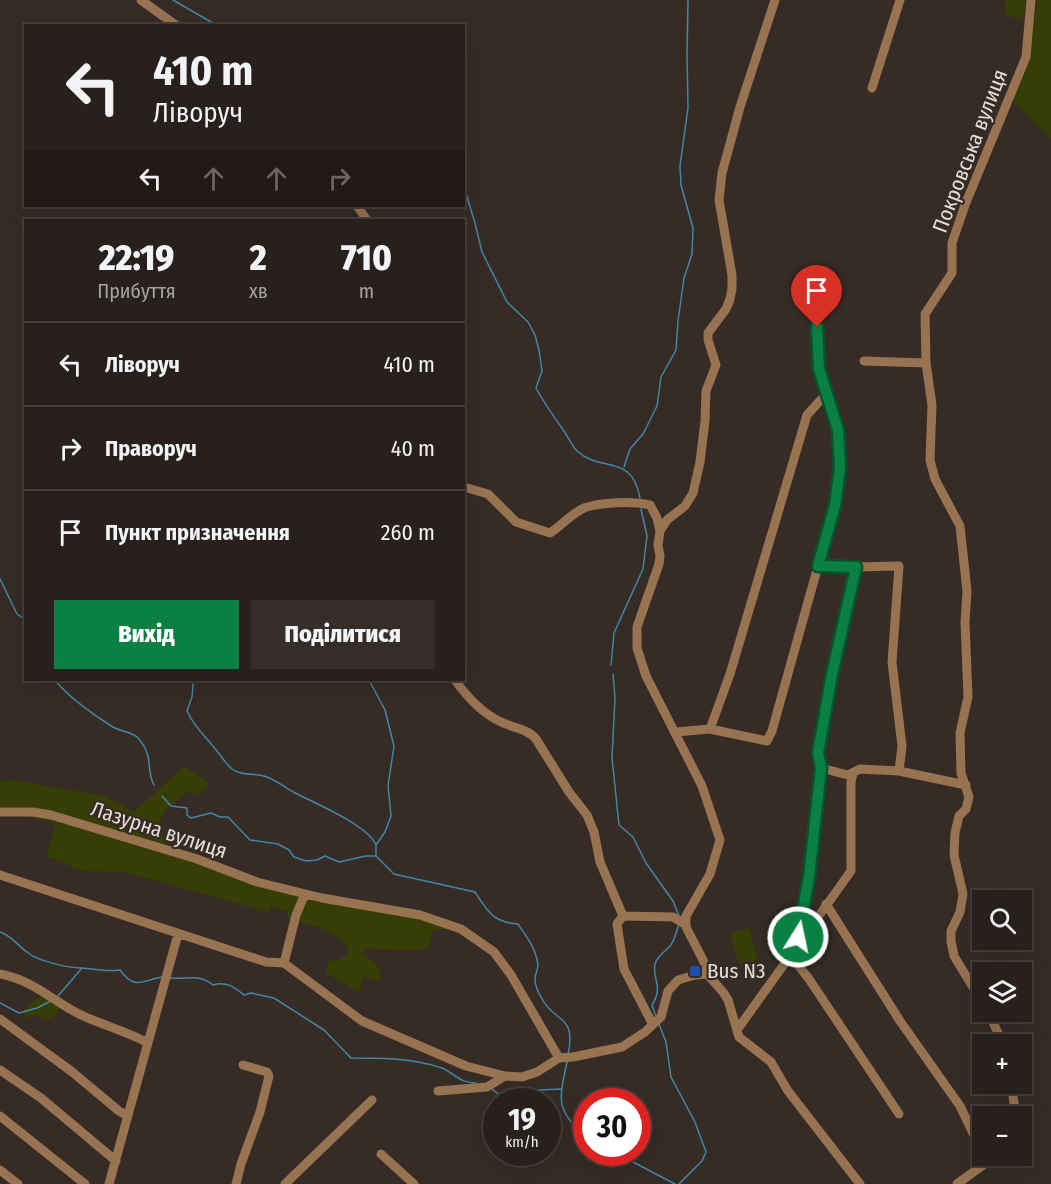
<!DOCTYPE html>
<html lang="uk">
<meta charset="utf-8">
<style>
body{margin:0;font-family:"Fira Sans Condensed",sans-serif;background:#342d29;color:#f1f3f6;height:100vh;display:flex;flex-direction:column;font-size:22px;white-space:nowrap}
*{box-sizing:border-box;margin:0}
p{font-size:20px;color:#a5a3a3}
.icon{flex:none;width:33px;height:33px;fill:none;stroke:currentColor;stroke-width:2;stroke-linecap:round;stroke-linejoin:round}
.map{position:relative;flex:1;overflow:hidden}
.drawer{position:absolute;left:24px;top:219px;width:441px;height:462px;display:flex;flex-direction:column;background:#28201c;border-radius:0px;box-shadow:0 6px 24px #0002,0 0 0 2px #443e3b}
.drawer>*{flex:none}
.hud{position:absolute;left:24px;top:24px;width:441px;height:183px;border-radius:0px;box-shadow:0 6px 24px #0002,0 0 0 2px #443e3b;background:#28201c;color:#f1f3f6;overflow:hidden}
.controls{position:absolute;left:972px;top:890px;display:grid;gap:12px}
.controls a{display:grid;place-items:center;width:60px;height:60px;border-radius:0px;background:#28201c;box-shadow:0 6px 24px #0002,0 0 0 2px #443e3b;font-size:30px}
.speed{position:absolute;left:483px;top:1088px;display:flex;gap:12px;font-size:30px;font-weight:700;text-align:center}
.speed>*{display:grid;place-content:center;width:78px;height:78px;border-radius:50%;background:#28201c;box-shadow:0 6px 24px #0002,0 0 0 2px #443e3b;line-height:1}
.speed small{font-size:15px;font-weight:400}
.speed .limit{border:9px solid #d22;background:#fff;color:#111}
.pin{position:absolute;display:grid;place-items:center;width:51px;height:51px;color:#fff;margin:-62px -26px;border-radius:50% 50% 50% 0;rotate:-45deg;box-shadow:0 0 6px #0007}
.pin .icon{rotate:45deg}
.me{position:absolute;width:66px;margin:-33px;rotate:10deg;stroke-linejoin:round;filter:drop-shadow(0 0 4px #0008)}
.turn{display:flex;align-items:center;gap:21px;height:126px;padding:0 30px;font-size:27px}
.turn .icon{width:78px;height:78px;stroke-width:2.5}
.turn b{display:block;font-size:42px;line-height:51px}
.lanes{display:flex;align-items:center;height:57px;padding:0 30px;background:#0003;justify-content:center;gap:30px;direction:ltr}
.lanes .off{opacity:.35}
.eta{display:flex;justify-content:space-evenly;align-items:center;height:102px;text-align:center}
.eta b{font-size:36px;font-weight:800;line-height:42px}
.primary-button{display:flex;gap:12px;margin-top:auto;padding:12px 30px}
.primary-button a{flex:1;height:69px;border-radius:0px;background:#0b8043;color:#fff;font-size:24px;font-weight:800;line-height:69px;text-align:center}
.primary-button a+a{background:#342d29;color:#f1f3f6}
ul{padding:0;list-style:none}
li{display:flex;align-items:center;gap:18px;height:84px;padding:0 30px;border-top:2px solid #443e3b}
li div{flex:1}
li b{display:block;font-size:22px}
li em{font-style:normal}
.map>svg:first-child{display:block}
</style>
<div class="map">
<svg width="1051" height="1184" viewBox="0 0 1051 1184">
<rect width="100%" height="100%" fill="#362b25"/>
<path fill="#363d05" d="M1005,0H1026L1024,16L1017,19L1005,14Z
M1037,0H1051V139L1012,100L1029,64Z
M184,766L209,783L200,795L189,791L165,810L158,826L169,847L275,886L369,904L451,928L433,931L427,950L366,949L364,954L366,958L376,963L381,976L378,981L364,977L359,993L326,973L328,961C338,960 345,960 348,949C336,928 309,925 288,919V912L272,906L269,912L124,872L83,871L46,856L56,824L27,816H0V782L13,780L105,796L134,812Z
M749,928L758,960L739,965L730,933Z
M40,997C47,998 55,1003 60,1008L56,1015L46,1020L35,1015L29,1018L24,1016V1009C31,1006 33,1001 40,997Z"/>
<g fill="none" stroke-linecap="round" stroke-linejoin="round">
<path stroke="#4187a7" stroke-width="1.5" d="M173,0L218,26
M464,187L475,223L482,252L507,302L528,322L535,335L539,350L542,371L536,388C544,403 554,417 564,431C568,437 572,446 577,451C601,473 632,453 640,498
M624,467L630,449L643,434L657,406L661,377L676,350L678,321L684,278L692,254L693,228L681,185L680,166L688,108L687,55L688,0
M0,579L17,614L26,620
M611,665L614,633L643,569L647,536L641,509
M613,674L615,698L612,758L619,825L633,837L646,863L673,901L679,916
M55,680C67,696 95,716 113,727C121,732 132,731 138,738C155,757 145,769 154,785
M369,680L385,710L394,746L388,786L391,816L385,832L376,845V856
M193,684L192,697L187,711C194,727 206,737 217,751C222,757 226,764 232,769C243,777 256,772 267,777C277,781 286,788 295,793C313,802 369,826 376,845
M162,796L171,806L187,808V815L191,818L211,813L220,817H228L250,840L278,844L289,850L294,857L306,861L317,860L325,856L339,862L366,856H376L394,874L475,892C488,912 493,922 518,924C527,937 536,949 538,965C538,970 535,974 535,979C535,984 538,992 541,997C554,1024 577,1013 568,1055
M0,932C12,936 17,945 27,952C37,961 68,968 82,968
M170,978C186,980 199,973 213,985C227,981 234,987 244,995L251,993L274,998L324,1030L351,1058C382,1058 412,1058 442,1068C456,1074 459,1083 476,1083
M58,996L82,968C95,969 107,972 120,970C135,991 143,980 162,977
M0,1003L19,1013L37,1008L51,1001
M656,1017L652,1005C664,986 652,980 655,964C657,956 665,952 670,946C675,940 676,932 679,924
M659,1024L666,1042L671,1077L695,1122L706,1152L702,1161L679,1184
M567,1062C559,1100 555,1110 586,1137
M491,1088L498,1094L503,1095L516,1091L561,1089
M614,1152L675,1184"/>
<path stroke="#977352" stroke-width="9" d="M141,0L177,26
M872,88L900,0
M357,206L367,220
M864,361L926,363
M464,487L488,494L516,522L550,533C561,526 572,513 584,508C601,502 632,501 650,505L657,518L660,531L658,545L660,556L659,564L637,627V648L646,676L702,786L720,840L710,874L686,916V927L703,960L707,974L723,992L728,1000L739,1037L771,1062L788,1091L860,1184
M660,531L667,520L685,506L693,493L700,462L705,421L706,391L716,365L708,340V333L726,309L730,299L732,289V275L719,200L722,173L740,107L775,0
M856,567L899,566L892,662L902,746L899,771
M455,680C467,697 482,713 501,722C513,728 528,729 536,739L569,792L587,815L594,832L600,862L623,916L673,917L685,924
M710,729L767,741L772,731L835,505L840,468L838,430L819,369L817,327
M676,732L710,729L730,674L807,415L827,393
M821,768L848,775L860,769L899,771L966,785
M0,812H33L51,815L197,859L257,882L322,898L420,915L461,929L494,952L511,975L559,1058L573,1057L622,1047L645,1032L661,1017L668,991L678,980L695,975L707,974
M0,875L266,962L284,963L296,915L305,894
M826,904L900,1021L960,1106L982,1152
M623,916L617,924L624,969L652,1023
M801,939L799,937L809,877L821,768L817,753L832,674L856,567L818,565
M791,956L809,979L899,1114
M284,963L362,1021L466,1066L505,1076L522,1077L537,1072L559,1058
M0,974C35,981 49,999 79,1014C102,1025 126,1031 148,1043
M982,1002L954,956L951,941V931L960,912L963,894L954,855L955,833L959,816L966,809L969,797L961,773L960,733L968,697L965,622L967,591L960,526L935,479L930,460L932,405L926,363L925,314L952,273V243L965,205L1026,57L1031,0
M988,1011L1003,1044
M0,1019L71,1071L119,1111L128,1116
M737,1030L851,871V782L853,774
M0,1070L41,1098L116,1161
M1011,1083L1016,1116
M438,1091L487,1087L505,1076
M0,1116L85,1184
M381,1154L414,1184
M0,1170L18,1184
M109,1184L178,934
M236,1184L241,1164L260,1112L269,1076L267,1072L243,1065
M285,1184L372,1100
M957,1184L997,1155"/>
</g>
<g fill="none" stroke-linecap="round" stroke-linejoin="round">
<g stroke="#07532c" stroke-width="15">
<path id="route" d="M798,937L809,877L821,768L818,753L832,674L856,567L818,566L835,505L840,468L838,430L819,369L817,327"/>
</g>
<use href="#route" stroke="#0b8043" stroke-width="10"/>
</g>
<rect fill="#1a4fb4" stroke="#362b25" stroke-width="2" x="689" y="965" width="12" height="12" rx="3"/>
<g text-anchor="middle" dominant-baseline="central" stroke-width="4.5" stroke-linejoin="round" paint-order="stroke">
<g font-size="21" fill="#e5ddda" stroke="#362b25">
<text transform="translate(970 151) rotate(-69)">Покровська вулиця</text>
<text transform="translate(159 830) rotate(18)">Лазурна вулиця</text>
</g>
<g font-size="21" fill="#e5ddda" stroke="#362b25" text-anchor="start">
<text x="707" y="971">Bus N3</text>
</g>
</g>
</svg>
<div class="controls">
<a><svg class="icon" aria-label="search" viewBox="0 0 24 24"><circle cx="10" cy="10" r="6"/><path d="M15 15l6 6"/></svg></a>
<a><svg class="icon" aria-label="layers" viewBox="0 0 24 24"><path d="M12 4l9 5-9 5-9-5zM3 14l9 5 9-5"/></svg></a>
<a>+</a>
<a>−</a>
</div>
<div class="speed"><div>19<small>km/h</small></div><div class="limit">30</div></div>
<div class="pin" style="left:817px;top:327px;background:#d93025"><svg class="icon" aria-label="arrive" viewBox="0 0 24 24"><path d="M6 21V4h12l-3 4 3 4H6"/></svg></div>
<svg class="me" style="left:798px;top:937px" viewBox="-20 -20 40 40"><circle r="17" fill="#0b8043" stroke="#fff" stroke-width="3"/><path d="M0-11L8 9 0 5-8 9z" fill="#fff"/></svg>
<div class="hud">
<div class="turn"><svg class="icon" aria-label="left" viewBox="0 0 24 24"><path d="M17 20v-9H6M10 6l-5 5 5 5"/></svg><div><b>410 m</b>Ліворуч</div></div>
<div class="lanes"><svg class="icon" aria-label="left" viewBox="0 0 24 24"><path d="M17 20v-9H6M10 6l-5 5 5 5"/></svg><svg class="icon off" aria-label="ahead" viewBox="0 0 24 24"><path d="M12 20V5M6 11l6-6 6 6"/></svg><svg class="icon off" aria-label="ahead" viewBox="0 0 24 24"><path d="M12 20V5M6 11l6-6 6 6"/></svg><svg class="icon off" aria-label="right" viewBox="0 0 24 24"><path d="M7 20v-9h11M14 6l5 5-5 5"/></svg></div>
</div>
<section class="drawer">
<div class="eta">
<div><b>22:19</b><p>Прибуття</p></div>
<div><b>2</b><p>хв</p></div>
<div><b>710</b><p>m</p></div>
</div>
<ul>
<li><svg class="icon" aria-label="left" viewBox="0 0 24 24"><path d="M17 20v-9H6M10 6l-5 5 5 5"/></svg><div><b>Ліворуч</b></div><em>410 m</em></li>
<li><svg class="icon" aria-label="right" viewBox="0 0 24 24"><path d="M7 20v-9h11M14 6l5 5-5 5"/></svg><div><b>Праворуч</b></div><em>40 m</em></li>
<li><svg class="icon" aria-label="arrive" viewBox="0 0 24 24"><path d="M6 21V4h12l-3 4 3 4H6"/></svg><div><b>Пункт призначення</b></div><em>260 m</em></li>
</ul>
<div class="primary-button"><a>Вихід</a><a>Поділитися</a></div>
</section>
</div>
